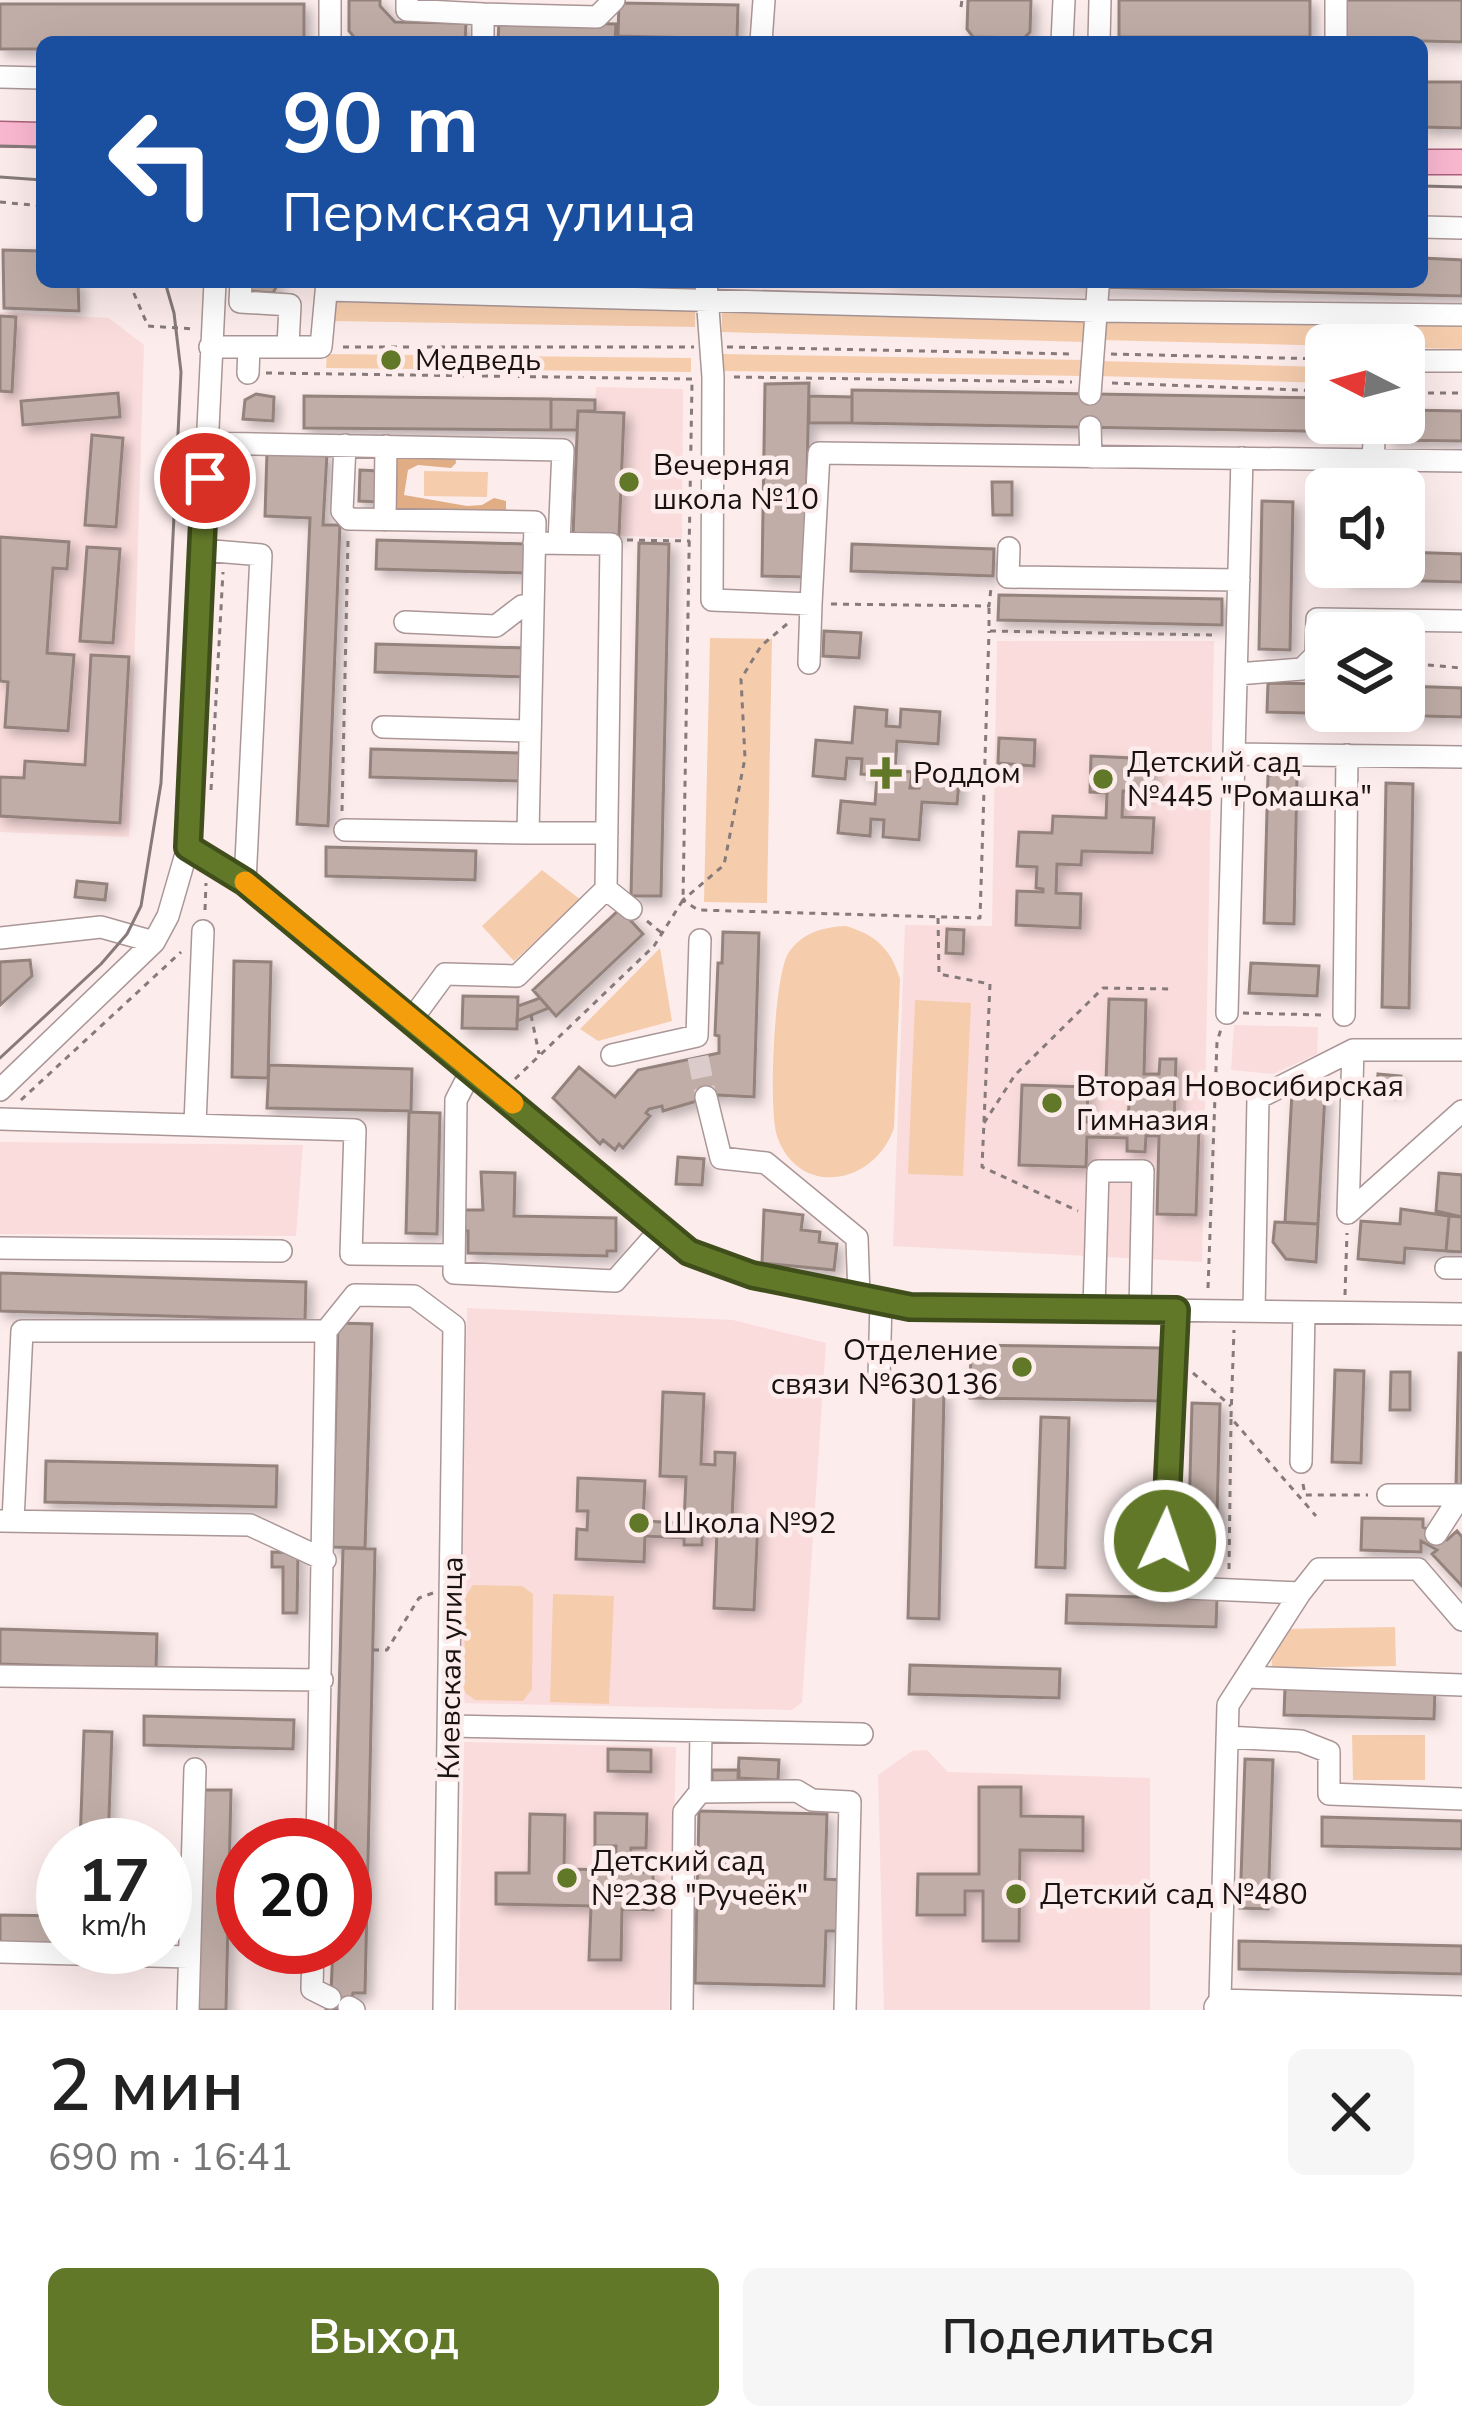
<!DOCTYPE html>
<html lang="ru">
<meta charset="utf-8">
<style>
body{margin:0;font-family:"Nunito Sans",sans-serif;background:#f6f6f6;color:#222;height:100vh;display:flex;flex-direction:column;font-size:45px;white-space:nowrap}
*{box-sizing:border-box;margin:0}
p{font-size:39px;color:#767676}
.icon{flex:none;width:66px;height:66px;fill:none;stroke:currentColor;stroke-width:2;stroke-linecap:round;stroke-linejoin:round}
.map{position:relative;height:2010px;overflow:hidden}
.sheet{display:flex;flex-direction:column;background:#fff;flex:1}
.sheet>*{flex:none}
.guide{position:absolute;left:36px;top:36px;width:1392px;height:252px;border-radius:18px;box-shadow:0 12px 48px #0002;background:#1a4fa0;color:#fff;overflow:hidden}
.needle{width:78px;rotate:276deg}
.tools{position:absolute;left:1305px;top:324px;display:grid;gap:24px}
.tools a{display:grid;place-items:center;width:120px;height:120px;border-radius:18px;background:#fff;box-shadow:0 12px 48px #0002;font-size:60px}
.speed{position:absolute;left:36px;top:1818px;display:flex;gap:24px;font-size:60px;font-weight:700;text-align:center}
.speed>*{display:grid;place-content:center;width:156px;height:156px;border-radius:50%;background:#fff;box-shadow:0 12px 48px #0002;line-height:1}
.speed small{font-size:30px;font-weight:400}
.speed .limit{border:18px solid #d22;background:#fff;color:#111}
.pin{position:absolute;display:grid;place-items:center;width:102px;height:102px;color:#fff;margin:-51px;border:6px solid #fff;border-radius:50%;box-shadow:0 3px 12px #0007}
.me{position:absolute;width:132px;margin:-66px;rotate:3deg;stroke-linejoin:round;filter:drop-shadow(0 0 9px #0008)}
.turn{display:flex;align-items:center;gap:42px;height:252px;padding:0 48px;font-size:54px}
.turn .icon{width:156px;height:156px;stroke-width:2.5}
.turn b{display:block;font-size:84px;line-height:102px}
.round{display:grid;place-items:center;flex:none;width:126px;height:126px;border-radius:18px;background:#f6f6f6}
.overview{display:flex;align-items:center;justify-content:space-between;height:204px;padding:0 48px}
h1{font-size:72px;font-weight:600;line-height:90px}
.action{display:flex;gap:24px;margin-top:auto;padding:24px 48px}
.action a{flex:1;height:138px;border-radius:18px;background:#627829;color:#fff;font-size:48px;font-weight:600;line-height:138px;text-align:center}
.action a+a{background:#f6f6f6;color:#222}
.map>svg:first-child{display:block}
</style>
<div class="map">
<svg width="1462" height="2010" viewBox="0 0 1462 2010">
<defs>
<filter id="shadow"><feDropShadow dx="5.5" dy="5.5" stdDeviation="6" flood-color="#0004"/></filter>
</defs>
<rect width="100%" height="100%" fill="#fdecec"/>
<path fill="#fadcdc" d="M0,312L109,318L144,345L129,837L0,832Z
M596,387L683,389L682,538L573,534L577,431L551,430V399L595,400Z
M997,641H1214L1202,1262L893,1246L905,925L992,926Z
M1234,1025L1318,1027L1317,1054L1273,1074L1231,1070Z
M0,1142L303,1145L296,1236L0,1234Z
M467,1308L733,1320L826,1343L802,1702L792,1710L460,1703Z
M464,1742L676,1747L669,2010H458Z
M927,1750L948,1772L1150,1778V2010H884L878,1775L912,1751Z"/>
<path fill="#f5cdad" d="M332,302L695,309V327L332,321Z
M722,313L1086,320L1084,342L722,332Z
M1103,322L1462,326V349L1101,340Z
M327,354L691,358V372L326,368Z
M723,354L1084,360V376L722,371Z
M1099,361L1326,367V383L1098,376Z
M424,471L488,472L487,497L424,496Z
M710,638L772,639L767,903L704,902Z
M542,870L581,900L514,961L482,926Z
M846,926C876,935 891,949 900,979L894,1128C874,1186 798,1198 777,1136C768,1110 774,973 789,952C803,932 824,927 846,926Z
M660,948L672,1021L598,1041L580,1029Z
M915,1000L971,1003L963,1176L908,1174Z
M473,1585L522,1586L533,1594L532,1689L523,1701L475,1700L464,1692L465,1597Z
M553,1594L614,1596L609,1704L550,1702Z
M1395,1627L1396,1666L1272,1668L1271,1646L1281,1629Z
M1352,1735H1425V1780H1353Z"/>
<path fill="#e0ad84" d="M396,454L455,455L456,463L451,468L418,465L408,470L404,495L467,506L482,505L494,498L506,501V510L501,515H396Z"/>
<path fill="#c0ada7" stroke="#94827c" stroke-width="3" filter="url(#shadow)" d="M349,0H380V6L395,22L466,23L465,42H358L349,31Z
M968,0H1031L1030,32L1024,38L973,37L967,29Z
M1119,0H1310V37H1119Z
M1344,0H1462V42L1343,39Z
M619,3L738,5L737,39L618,36Z
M0,4H304V42H42V49H0Z
M499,21L616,24L615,42H498Z
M1422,82H1462V128L1422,127Z
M3,250L42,251V282H78L79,311L4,308Z
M1422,258L1462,260V296L889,282H1422Z
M248,282H279L273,293L248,291Z
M0,316L16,317L12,392L0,391Z
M809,383L805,577L762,576L765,384Z
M852,390L1326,398V423H1354V432L852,423Z
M118,393L120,417L23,425L21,401Z
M256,394L274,397L273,421L243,419L245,400Z
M304,396L551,399V430L304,428Z
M809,396L852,397V423H809Z
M551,399L595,400V411H578L577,430H551Z
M1404,410L1462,411V441L1389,440V423H1404Z
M578,411L624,413L619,536L573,534Z
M92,435L123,438L116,527L85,525Z
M267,452L327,454L323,525H340L328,826L297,824L310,518L265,516Z
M360,470L379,471L378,502L359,501Z
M992,482H1012V515H993Z
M1262,501L1293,502L1290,650L1259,649Z
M0,537L69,542L67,569L53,568L47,653L74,655L68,731L5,727L8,682L0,681Z
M377,540L526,544L525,573L376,569Z
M639,543L669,544L661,896H631Z
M852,544L994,549L993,576L851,571Z
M87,547L120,549L113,643L80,641Z
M1404,552L1462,554V582L1346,579L1347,567H1404Z
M999,595L1222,599V625L998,620Z
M824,631L861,633L859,658L823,656Z
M376,644L526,648L525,677L375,672Z
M91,655L129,657L120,823L0,816V777L24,778L25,761L85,765Z
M1268,683L1326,684V711H1404V686L1462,688V717L1267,712Z
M855,707L887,710L886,726L900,727L901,709L940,712L938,744L897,741L895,771L912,772L910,788H919L921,768L960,772L957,804L922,802L919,840L883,837L884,820L871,819L870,836L838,833L841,801L875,804L877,775L861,774L862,759L847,758L845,779L813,776L816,740L852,743Z
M999,738L1035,740L1034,766L998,763Z
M371,749L520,753L519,781L370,777Z
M1091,756L1152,759L1151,792L1123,791L1122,817L1154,818L1152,853L1082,851L1081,865L1057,864L1056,893L1081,894L1080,928L1016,925L1017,891L1043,892V889L1036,888L1037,867L1017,866L1019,832L1052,833L1053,816L1106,818L1107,793L1090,792Z
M1268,775L1297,776L1294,924L1264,923Z
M1386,783L1413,784L1409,1008L1382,1007Z
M326,847L476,851L475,880L326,876Z
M77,881L107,884L105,900L75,897Z
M620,909L643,934L556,1016L533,990Z
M947,929L964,930L963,954L946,953Z
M723,932L759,933L754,1097L717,1095L663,1111L662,1106L649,1109L646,1113L650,1116L623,1148L619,1144L615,1150L603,1140L600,1144L553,1098L579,1067L615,1097L638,1070L719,1053V1036L715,1035L718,963H722Z
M30,960L32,976L0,1005V962Z
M234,961L271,962L268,1078L232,1077Z
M1251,963L1319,966L1317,996L1249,993Z
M463,996L518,997L517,1029L462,1028Z
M540,998L549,1008L517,1021L518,1006Z
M1109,999L1146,1000L1144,1074H1159L1160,1059H1176L1174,1127L1199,1128L1196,1215L1157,1214L1159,1136H1146L1145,1152L1127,1151V1138L1087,1137L1086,1167L1019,1165L1022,1085L1088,1087L1087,1122L1128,1124L1130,1082L1106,1081Z
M269,1065L412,1069L411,1111L267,1108Z
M1378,1074L1401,1076L1400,1091L1377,1089Z
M1292,1092L1325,1094L1318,1224L1285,1222Z
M409,1112L440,1113L437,1234L406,1233Z
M678,1157L704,1159L702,1185L676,1184Z
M481,1172L515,1173L514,1216L616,1218V1251H607V1256L468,1253V1231H461L462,1210H483Z
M1439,1173L1462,1175V1217L1436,1211Z
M1401,1209L1449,1216L1446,1251L1405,1248L1404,1263L1358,1259L1361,1221L1400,1224Z
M764,1210L803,1215L801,1230L820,1232L819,1242L837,1244L834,1270L762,1263Z
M1449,1216L1462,1217V1252L1446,1251Z
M1275,1222L1318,1224L1316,1262L1286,1259L1273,1242Z
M0,1273L306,1282L305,1320L0,1311Z
M338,1323L372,1324L365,1548L332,1547Z
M971,1345L1160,1348V1401L970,1398Z
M1459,1353H1462V1486H1456Z
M1335,1370L1364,1371L1361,1463L1332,1462Z
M1391,1372H1410V1410H1390Z
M663,1392L704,1394L701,1464L715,1465V1452L735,1453L732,1519L758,1520L754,1610L714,1608L717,1530H702V1545H684V1538L645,1536L644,1562L576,1559L577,1529L587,1530L588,1511H577L578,1478L645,1481L643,1521L684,1523L686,1477L660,1476Z
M914,1392L944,1393L939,1619L908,1618Z
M1192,1403L1220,1404L1216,1553L1188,1552Z
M1041,1417L1069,1418L1065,1568L1036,1567Z
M46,1461L277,1466L276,1507L45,1502Z
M1362,1518L1423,1519V1527L1447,1540L1457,1531L1462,1537V1586L1432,1554L1437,1550L1421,1541V1552L1361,1550Z
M343,1548L375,1549L365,1993H353L349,2010H326L331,1992L333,1947H345V1845H335Z
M272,1552L298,1553L297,1613H283V1567H272Z
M1067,1595L1217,1599L1216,1627L1066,1623Z
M0,1629L157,1634L156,1669L0,1664Z
M910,1665L1060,1669L1059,1698L909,1694Z
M1285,1687L1435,1690L1434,1719L1284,1715Z
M144,1716L294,1720L293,1749L144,1745Z
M84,1731L112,1732L108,1845H80Z
M608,1749L651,1750V1772L608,1771Z
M739,1758L779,1760L778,1780L738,1778Z
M1245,1759L1273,1760L1268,1909L1240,1908Z
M712,1770H739V1785L712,1784Z
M979,1787H1021V1816L1083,1817V1851L1020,1850L1019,1941H983V1891H965V1915H917L918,1874H979Z
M202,1790H231L226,2010H196Z
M699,1811L827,1814L825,1879L842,1880V1931H826L824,1986L695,1983Z
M595,1813L647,1814L646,1848H631L630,1872H653V1910L622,1909L621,1960H589L591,1906L496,1904V1873H529L530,1814L565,1815L564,1869L615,1870L616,1846H595Z
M1322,1817L1462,1821V1849L1322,1846Z
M0,1915L63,1916V1945L0,1943Z
M1239,1941L1462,1946V1974L1239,1969Z"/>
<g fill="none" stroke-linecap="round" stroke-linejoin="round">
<path stroke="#dbcbcb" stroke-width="21" stroke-dasharray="21 10" stroke-linecap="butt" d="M698,1057L706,1097"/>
<g stroke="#aa9696" stroke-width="24">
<path id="minor" d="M330,0V42
M407,0V10L483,14V42
M1336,0V42
M483,14L597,17L614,0
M761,42L764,0
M1062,42L1064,0
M1099,42L1100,0
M0,77L42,78
M1422,227L1462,228
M241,282L240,302L290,305L288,346
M706,282L713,377L712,600L811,604L809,663
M327,290L1096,311L1462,315
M210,347H321L327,282
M1404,361H1462
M248,373L249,347
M1090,394L1098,288
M1090,427L1091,457
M206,443L563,450L559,543
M345,445L342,511L349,519L535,522L528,833H607
M1373,460L1375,423
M385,520L386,446
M1009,548L1008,577L1239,580
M202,550L261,555L245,882
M811,604L819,453L1462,461
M405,622L496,626L522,606L533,605
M1237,674L1302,669L1316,655L1317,619L1462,621
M383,727L530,731
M1235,754L1462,757
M345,830L528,833
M188,847L245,882L689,1252L752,1275L911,1307L1462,1314
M606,889L631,909
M0,938L101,927L154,942
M1227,1013L1242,458
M1344,1015L1347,755
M412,1019L445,974L517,976L606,889L611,544L534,543
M1353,1050L1348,1213L1462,1111
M612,1055L697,1036L700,940
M471,1071L456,1100L454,1273L615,1281L662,1228
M0,1090L154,942L168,916L188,847L215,282
M706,1097L721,1158L766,1163L857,1238L859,1297
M0,1119L355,1130L351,1254L454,1255
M195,1124L203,931
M0,1248L281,1251
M1446,1268H1462
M1094,1309L1098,1171H1143L1140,1310
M1176,1310L1163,1587L1300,1593L1319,1569H1418L1462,1620
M1254,1311L1258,1098L1353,1050H1462
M879,1378L881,1301
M1301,1462L1304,1312
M1388,1495H1462
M1,1521L250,1525L325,1560
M13,1521L22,1331H326
M1436,1534L1461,1495
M0,1676L322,1680
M1246,1677L1462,1685
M450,1726L862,1734
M701,1731L700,1792L797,1791L812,1800L850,1802L845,2010
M1227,1737L1301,1741L1329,1752V1794L1462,1799
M317,1845L326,1331L355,1295L414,1296L454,1326L444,2010
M313,1947L312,1989L330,1998
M0,1952L189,1957
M1220,2000L1228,1705L1300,1593
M349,2007L354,2010
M1215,2007L1220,2000L1462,2007
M188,2010L195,1769
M682,2010L684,1812L700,1792"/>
</g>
<g stroke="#ab617b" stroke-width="27">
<path id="major" d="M0,134L42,135
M1422,162H1462"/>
</g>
<path stroke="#867a7a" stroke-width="3" stroke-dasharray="6 6" stroke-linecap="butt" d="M961,7L962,0
M0,202L42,206
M129,282L148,326L195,329
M343,347H694
M727,347L1072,354
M1111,354L1326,359
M266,373L694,379
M734,377L1072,382
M1112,383L1326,391
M1404,393H1462
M627,540L690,541
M831,604L989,606L991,588
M989,608V631L1215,635
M787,624L761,646L741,679L745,758L724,865L683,900L698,910L980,918L989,631
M1404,663L1462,668
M211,790L223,572
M342,811L348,539
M205,910L206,883
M938,918L939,974L990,984L982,1167L1078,1211
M647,921L663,934
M1243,1013L1324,1015
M531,1015L539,1054
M515,1079L654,946L683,900L692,383
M21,1100L181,952
M984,1123L1015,1075L1103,988L1172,989
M1208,1288L1217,1042L1221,1029
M1345,1295L1347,1233
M1193,1373L1231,1406
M1231,1417L1234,1330
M1303,1484L1305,1495H1368
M1229,1569L1231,1418L1316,1516
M373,1650H387L419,1598L433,1593"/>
<use href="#minor" stroke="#fff" stroke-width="21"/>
<use href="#major" stroke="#fbb9d1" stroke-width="24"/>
<path stroke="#867a7a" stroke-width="3" d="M0,146L42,147
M0,177L42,180
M1422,186L1462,187
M0,1058L101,964L127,934L141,906L161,783L181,372L174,313L165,282"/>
</g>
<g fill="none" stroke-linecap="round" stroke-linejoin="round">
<g stroke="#404e1b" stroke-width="30">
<path id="route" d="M205,478L188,847L245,882L689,1252L752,1275L910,1307L1176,1310L1165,1541"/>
</g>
<use href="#route" stroke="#627829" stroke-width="21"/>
<path stroke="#f59e0b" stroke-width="21" d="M245,882L513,1103"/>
</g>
<g fill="#627829" stroke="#fdecec" stroke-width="4.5">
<circle cx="391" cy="360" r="12"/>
<circle cx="629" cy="482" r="12"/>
<path d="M880 755h12v12h12v12h-12v12h-12v-12h-12v-12h12z"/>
<circle cx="1103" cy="779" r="12"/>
<circle cx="1052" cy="1103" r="12"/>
<circle cx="1022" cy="1367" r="12"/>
<circle cx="639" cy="1523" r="12"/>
<circle cx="567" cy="1878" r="12"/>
<circle cx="1016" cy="1894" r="12"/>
</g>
<g text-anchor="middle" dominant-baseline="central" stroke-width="9" stroke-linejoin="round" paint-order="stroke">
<g font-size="30" fill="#1a1212" stroke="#fdecec" text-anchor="start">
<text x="415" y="360">Медведь</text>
<text x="653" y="465">Вечерняя<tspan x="653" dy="34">школа №10</tspan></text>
<text x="1127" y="762">Детский сад<tspan x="1127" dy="34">№445 "Ромашка"</tspan></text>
<text x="913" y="773">Роддом</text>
<text x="1076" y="1086">Вторая Новосибирская<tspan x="1076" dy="34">Гимназия</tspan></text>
<text x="998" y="1350" text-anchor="end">Отделение<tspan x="998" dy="34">связи №630136</tspan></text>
<text x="663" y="1523">Школа №92</text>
<text x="591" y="1861">Детский сад<tspan x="591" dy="34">№238 "Ручеёк"</tspan></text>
<text x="1040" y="1894">Детский сад №480</text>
</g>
<g font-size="30" fill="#1a1212" stroke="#fdecec">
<text transform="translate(451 1668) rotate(-89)">Киевская улица</text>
</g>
</g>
</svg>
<div class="tools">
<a><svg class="needle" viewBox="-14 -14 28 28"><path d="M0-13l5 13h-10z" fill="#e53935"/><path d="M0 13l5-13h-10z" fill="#767676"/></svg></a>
<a><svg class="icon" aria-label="sound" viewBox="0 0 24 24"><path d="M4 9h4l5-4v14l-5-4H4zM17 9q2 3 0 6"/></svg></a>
<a><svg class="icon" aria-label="layers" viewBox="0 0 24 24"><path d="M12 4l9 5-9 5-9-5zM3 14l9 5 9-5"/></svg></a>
</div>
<div class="speed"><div>17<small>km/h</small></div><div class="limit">20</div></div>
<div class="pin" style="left:205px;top:478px;background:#d93025"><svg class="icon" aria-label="arrive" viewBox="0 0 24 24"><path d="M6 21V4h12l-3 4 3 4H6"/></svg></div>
<svg class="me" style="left:1165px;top:1541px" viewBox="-20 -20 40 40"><circle r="17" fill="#627829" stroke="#fff" stroke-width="3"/><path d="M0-11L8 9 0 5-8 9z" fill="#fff"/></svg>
<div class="guide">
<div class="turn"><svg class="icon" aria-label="left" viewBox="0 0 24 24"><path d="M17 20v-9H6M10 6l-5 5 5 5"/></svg><div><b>90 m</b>Пермская улица</div></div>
</div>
</div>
<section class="sheet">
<div class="overview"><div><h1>2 мин</h1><p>690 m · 16:41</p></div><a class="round"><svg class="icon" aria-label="close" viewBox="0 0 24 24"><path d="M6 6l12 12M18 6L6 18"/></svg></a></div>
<div class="action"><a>Выход</a><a>Поделиться</a></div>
</section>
